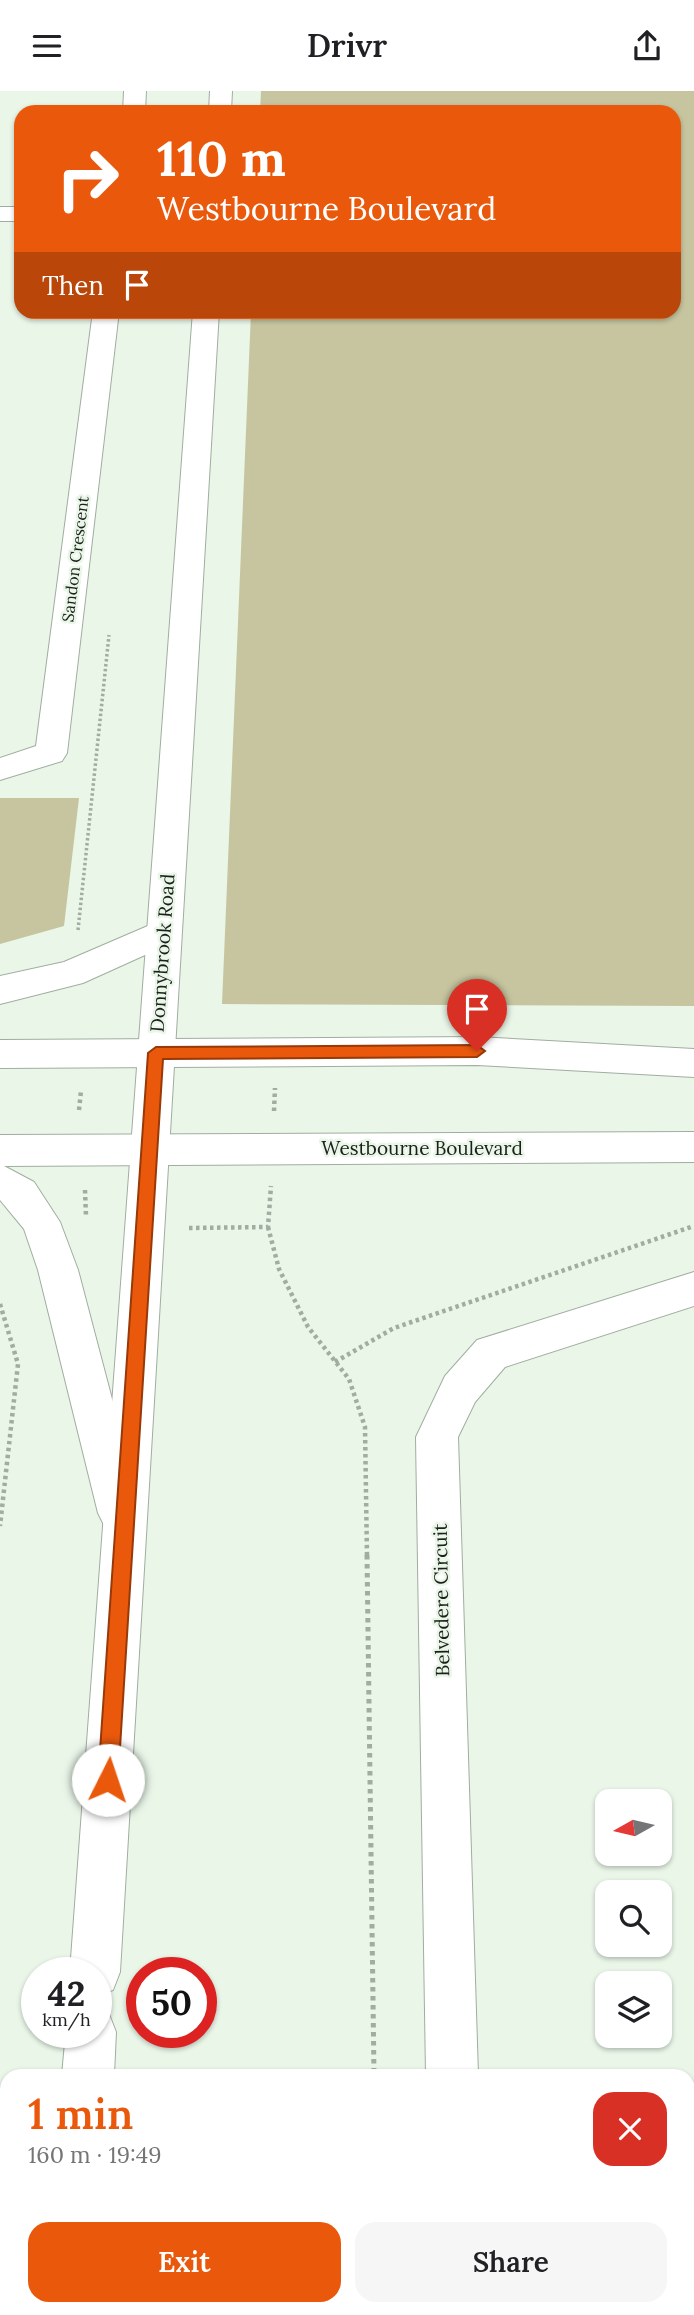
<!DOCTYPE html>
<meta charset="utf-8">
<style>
body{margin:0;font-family:Lora,serif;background:#f6f6f6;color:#202124;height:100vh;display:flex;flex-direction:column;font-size:26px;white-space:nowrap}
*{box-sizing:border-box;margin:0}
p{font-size:23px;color:#757577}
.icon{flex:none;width:38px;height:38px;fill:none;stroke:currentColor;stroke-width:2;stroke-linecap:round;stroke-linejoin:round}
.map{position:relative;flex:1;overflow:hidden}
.details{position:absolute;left:0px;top:1978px;width:695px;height:247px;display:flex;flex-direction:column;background:#fff;border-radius:21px 21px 0 0;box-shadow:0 2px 5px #0004}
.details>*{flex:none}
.guide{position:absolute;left:14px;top:14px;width:667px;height:214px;border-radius:21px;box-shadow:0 2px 5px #0004;background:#ea580c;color:#fff;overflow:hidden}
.needle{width:46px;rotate:262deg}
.buttons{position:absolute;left:595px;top:1698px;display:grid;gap:14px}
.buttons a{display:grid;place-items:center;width:77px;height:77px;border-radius:14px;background:#fff;box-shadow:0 2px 5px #0004;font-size:35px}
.speed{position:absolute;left:21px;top:1866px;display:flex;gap:14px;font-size:35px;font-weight:700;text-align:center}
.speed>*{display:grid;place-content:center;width:91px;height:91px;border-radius:50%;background:#fff;box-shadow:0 2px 5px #0004;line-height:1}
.speed small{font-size:18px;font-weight:400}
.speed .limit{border:10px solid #d22;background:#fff;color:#111}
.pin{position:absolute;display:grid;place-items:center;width:60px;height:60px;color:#fff;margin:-72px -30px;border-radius:50% 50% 50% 0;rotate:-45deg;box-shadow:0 0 7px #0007}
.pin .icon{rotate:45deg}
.me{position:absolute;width:77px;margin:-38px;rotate:4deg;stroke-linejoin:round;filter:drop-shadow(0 0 5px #0008)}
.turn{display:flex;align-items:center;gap:24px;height:147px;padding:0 28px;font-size:32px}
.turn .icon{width:91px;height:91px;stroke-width:2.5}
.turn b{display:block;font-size:49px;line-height:60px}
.then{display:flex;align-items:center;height:66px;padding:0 28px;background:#0003;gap:14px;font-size:26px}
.round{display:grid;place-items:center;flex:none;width:74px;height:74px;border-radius:21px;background:#f6f6f6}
.summary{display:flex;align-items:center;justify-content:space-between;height:119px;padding:0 28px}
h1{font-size:42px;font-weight:600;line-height:52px;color:#ea580c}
.primary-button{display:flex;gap:14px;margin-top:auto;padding:14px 28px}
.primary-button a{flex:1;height:80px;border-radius:21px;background:#ea580c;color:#fff;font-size:28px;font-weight:600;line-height:80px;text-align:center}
.primary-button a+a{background:#f6f6f6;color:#202124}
header{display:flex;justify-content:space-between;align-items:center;height:91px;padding:0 28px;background:#fff;font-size:32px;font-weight:600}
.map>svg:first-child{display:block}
</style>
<header><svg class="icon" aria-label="menu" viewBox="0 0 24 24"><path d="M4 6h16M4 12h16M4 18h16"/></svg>Drivr<svg class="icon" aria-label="share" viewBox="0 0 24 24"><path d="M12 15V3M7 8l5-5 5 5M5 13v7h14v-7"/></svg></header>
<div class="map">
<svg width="694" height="2224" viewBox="0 0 694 2224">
<rect width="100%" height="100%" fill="#e9f6e8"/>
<path fill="#c6c59f" d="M261,0H694V915L222,913L251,221L674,220V21H260Z
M0,707H79L64,835L0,853Z"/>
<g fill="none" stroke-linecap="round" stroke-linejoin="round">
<g stroke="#a1ada0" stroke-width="2">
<path id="minor" d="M124,0H146L145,21H123Z
M0,116H21V130H0Z
M93,220H119L67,662L62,670L0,689V667L36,655Z
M694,1181V1215L505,1276L475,1311L458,1346L478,1984H426L416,1346L445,1285L477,1249Z
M431,2217H485L486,2224H430Z"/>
</g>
<g stroke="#a1ada0" stroke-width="2">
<path id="tertiary" d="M164,828L176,832L181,841L176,850L83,892L0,913V885L64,871Z
M477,946L694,958V986L477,974L0,977V949Z
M694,1041V1071L4,1075L34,1091L60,1131L78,1179L142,1422L135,1436L120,1442L105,1436L98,1422L38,1179L24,1138L0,1109V1044Z"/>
</g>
<g stroke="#a1ada0" stroke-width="2">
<path id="secondary" d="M210,0H232L231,21H209Z
M193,220H219L120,1881L113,1899L96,1905V1881H70Z
M96,1918L109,1923L116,1941L114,1984H62L66,1941H96Z
M45,2217H99L100,2224H44Z"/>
</g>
<path stroke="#a2aca1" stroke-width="3.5" stroke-dasharray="2.5 2.5" stroke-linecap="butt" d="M78,839L109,544"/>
<path stroke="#a2aca1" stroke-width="4.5" stroke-dasharray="3.5 3.5" stroke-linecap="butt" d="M79,1019L81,1000
M274,1020L275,997
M85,1099L86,1125
M268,1136L279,1178L308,1236L349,1288L365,1336L367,1466
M189,1137L268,1136L271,1095
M0,1213L18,1273L0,1435
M335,1271L394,1237L694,1135"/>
<path stroke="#a2aca1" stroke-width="5" stroke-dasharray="4.5 4.5" stroke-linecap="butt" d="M367,1464L374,1984
M375,2217V2224"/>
<use href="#minor" fill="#fff" fill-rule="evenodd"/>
<use href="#tertiary" fill="#fff" fill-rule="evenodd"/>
<use href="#secondary" fill="#fff" fill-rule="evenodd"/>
</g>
<path fill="#ea580c" stroke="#983908" stroke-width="2" d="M477,954L485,960L477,966L163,968L118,1689L115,1695L108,1698L101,1695L98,1689L148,962L156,956Z"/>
<g text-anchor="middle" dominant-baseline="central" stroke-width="5" stroke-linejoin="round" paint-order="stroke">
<g font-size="16" fill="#1c201b" stroke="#e9f6e8">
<text transform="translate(75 468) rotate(-83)">Sandon Crescent</text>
</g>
<g font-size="19" fill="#1c201b" stroke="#e9f6e8">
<text transform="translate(162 862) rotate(-86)">Donnybrook Road</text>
<text x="422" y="1057">Westbourne Boulevard</text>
<text transform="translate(441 1509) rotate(-91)">Belvedere Circuit</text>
</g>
</g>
</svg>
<div class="buttons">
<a><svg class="needle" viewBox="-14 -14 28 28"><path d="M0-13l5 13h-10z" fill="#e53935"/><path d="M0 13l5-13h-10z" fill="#757577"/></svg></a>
<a><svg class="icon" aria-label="search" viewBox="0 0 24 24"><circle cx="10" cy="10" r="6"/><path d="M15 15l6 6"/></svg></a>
<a><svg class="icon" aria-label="layers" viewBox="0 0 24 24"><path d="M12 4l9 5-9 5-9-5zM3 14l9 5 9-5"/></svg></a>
</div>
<div class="speed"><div>42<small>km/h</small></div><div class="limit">50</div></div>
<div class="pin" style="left:477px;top:960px;background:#d93025"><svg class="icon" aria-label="arrive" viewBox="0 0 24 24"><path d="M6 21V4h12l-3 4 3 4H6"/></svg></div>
<svg class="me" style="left:108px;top:1689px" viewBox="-20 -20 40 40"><circle r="19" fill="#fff"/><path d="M0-13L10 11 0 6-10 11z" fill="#ea580c"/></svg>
<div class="guide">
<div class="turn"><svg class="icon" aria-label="right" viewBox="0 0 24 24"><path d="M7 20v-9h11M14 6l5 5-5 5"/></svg><div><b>110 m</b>Westbourne Boulevard</div></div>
<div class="then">Then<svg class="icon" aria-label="arrive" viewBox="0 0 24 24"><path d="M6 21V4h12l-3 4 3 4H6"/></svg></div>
</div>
<section class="details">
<div class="summary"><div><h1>1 min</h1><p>160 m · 19:49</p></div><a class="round" style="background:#d93025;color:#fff"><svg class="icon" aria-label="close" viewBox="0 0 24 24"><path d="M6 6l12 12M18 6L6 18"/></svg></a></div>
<div class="primary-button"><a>Exit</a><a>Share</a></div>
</section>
</div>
